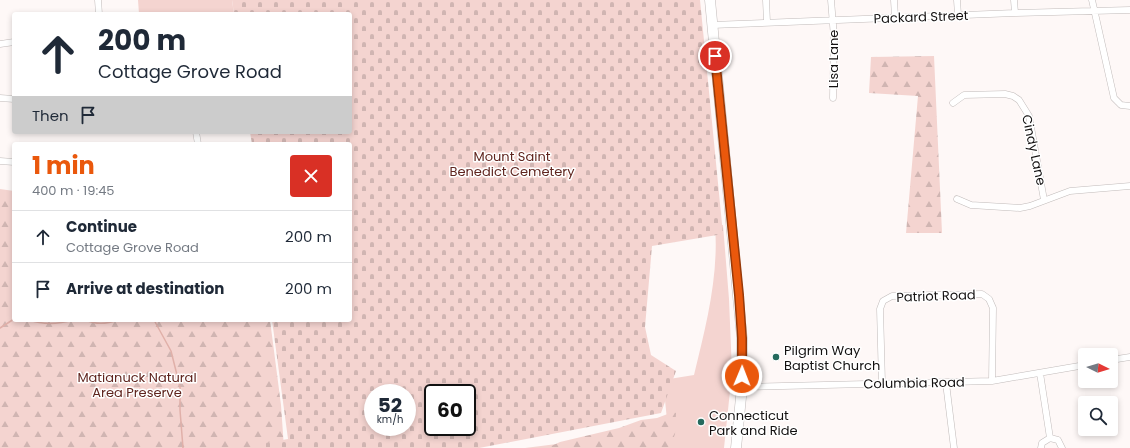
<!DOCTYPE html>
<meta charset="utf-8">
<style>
body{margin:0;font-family:Poppins,sans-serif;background:#f2f2f3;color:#1f2937;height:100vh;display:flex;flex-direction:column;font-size:15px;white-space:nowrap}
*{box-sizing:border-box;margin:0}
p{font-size:13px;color:#747a83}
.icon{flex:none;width:22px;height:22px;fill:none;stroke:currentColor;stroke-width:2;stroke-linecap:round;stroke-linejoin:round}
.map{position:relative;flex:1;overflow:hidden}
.sheet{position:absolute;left:12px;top:142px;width:340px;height:180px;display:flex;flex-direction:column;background:#fff;border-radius:4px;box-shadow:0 2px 6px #0003}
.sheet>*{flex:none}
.top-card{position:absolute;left:12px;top:12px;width:340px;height:122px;border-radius:4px;box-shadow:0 2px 6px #0003;background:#fff;color:#1f2937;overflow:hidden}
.needle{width:26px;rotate:95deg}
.tools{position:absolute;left:1078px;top:348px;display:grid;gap:8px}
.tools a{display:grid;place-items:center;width:40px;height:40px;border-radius:4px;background:#fff;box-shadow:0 2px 6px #0003;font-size:20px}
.speed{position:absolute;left:364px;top:384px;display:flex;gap:8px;font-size:20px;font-weight:700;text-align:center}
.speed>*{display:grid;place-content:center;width:52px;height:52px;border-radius:50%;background:#fff;box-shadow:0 2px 6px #0003;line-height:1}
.speed small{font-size:10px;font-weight:400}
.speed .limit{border:2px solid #111;border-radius:6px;background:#fff;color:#111}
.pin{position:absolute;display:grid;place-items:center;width:34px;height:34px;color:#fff;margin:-17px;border:2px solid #fff;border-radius:50%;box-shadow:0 1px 4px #0007}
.me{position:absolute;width:44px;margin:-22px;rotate:1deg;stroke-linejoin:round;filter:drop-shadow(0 0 3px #0008)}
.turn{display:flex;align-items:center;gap:14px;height:84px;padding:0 20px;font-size:18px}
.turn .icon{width:52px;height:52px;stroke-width:2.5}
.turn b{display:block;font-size:28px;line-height:34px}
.then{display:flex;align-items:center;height:38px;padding:0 20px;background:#0003;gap:8px;font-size:15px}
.round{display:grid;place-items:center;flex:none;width:42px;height:42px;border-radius:4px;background:#f2f2f3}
.overview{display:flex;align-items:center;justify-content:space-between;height:68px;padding:0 20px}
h1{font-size:24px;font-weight:700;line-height:30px;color:#ea580c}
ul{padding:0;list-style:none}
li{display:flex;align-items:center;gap:12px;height:52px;padding:0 20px;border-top:1px solid #e0e1e3}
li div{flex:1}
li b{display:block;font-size:15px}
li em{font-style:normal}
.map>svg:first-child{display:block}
</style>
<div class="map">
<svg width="1130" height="448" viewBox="0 0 1130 448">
<defs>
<pattern id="forest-firs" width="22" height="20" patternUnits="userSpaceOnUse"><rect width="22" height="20" fill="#f4d4d0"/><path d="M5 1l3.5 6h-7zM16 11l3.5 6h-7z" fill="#d0b5b2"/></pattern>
<pattern id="cemetery-stones" width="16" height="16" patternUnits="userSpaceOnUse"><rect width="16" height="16" fill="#f4d4d0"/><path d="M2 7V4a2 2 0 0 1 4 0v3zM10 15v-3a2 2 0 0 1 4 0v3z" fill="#d0b5b2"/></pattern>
</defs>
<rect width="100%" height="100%" fill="#fef8f7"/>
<path fill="#f4d4d0" d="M138,0H232L234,14H139Z
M715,225H723L729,299L732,372L724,448H525L668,430L663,380L694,375C706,326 719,276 715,225Z"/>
<path fill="url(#forest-firs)" d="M934,56L942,233H906L918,96L869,93L871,57Z
M0,189L14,191V320H270L281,405L284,448H0Z
M673,412L676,413L675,434L670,448H547L560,442L619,428L641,420L657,418Z"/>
<path fill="url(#cemetery-stones)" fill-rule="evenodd" d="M232,0H700L723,234L652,246L645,327L651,355L676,371L661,413L479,448H265V443L288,439L272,320H350V144H252L250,132H350V14H234ZM373,393H407V427H373ZM433,393H467V427H433Z"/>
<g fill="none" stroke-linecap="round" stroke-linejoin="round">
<path stroke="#e0b0a9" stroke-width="1.5" d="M29,320C44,325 59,324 73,320
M86,320C96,325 107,324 118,320
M152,320H154L171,351L180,387V410L183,448
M0,328L14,319"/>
<g stroke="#c1bbba" stroke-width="7">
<path id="street" d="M98,0L99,14
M766,0L767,22
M831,0L834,37L833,98
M894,0L895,17
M957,0L958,15
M1014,0L1015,13
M1092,0L1114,98L1121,105L1130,106
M712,25L1015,13L1130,10
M0,44L14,42
M0,98L14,99
M953,103L964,95L1005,94L1013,96L1019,100L1029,116L1044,200
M196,132L198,144
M0,161L14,162
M957,199L971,205L1020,208L1030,206L1070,191L1130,186
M1111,360L1130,357
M1040,373L1050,438
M882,383L880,309L883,301L892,296L982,294L989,299L993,308L992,381
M946,383L954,448
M742,387L992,381L1085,365
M1041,448L1042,443L1050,438L1058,440L1062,448"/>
</g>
<g stroke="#c1bbba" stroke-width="11">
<path id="primary" d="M710,0L742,338V387L736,448"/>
</g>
<use href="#street" stroke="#fff" stroke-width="6"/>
<use href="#primary" stroke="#fff" stroke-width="10"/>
</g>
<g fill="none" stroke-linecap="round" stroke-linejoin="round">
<g stroke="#983908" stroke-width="10">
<path id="route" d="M715,56L739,295L742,338V376"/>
</g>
<use href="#route" stroke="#ea580c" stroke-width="7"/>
</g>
<g fill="#256a5d" stroke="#fff" stroke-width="1.5">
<circle cx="776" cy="357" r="4"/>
<circle cx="701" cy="422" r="4"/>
</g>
<g text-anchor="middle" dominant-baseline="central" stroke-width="3" stroke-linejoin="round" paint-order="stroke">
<g font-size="13" fill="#121010" stroke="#fff">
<text transform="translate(921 17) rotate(-2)">Packard Street</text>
<text transform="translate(833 59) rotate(-90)">Lisa Lane</text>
<text transform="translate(1034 150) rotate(78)">Cindy Lane</text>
<text transform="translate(936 296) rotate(-2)">Patriot Road</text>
<text transform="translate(914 383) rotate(-1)">Columbia Road</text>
</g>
<g font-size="13" fill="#5f241e" stroke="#fff">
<text x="512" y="156">Mount Saint<tspan x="512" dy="15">Benedict Cemetery</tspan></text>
<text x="137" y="377">Matianuck Natural<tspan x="137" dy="15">Area Preserve</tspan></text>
</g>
<g font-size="13" fill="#121010" stroke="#fff" text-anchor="start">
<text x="784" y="350">Pilgrim Way<tspan x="784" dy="15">Baptist Church</tspan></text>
<text x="709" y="415">Connecticut<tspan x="709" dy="15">Park and Ride</tspan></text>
</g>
</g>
</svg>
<div class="tools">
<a><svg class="needle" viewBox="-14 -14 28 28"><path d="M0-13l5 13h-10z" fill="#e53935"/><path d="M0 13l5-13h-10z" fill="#747a83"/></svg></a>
<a><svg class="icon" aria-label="search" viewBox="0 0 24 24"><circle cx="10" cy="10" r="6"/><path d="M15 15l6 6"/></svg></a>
</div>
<div class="speed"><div>52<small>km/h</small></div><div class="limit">60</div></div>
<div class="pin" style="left:715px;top:56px;background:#d93025"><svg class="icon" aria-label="arrive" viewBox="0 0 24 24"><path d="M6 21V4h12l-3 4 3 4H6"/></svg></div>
<svg class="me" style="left:742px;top:376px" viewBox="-20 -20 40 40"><circle r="17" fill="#ea580c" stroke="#fff" stroke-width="3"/><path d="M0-11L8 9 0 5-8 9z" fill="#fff"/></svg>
<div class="top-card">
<div class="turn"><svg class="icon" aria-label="ahead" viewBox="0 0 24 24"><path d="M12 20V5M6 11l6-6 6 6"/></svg><div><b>200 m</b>Cottage Grove Road</div></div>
<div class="then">Then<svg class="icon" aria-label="arrive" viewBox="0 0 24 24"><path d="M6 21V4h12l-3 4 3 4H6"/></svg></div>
</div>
<section class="sheet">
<div class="overview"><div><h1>1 min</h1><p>400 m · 19:45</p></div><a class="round" style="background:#d93025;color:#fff"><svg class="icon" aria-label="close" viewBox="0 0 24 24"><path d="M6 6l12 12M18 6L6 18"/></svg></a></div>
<ul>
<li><svg class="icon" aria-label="ahead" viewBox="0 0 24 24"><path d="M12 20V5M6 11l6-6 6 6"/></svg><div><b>Continue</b><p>Cottage Grove Road</p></div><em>200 m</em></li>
<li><svg class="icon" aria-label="arrive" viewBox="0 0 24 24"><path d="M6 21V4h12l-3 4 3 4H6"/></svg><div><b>Arrive at destination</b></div><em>200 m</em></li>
</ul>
</section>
</div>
